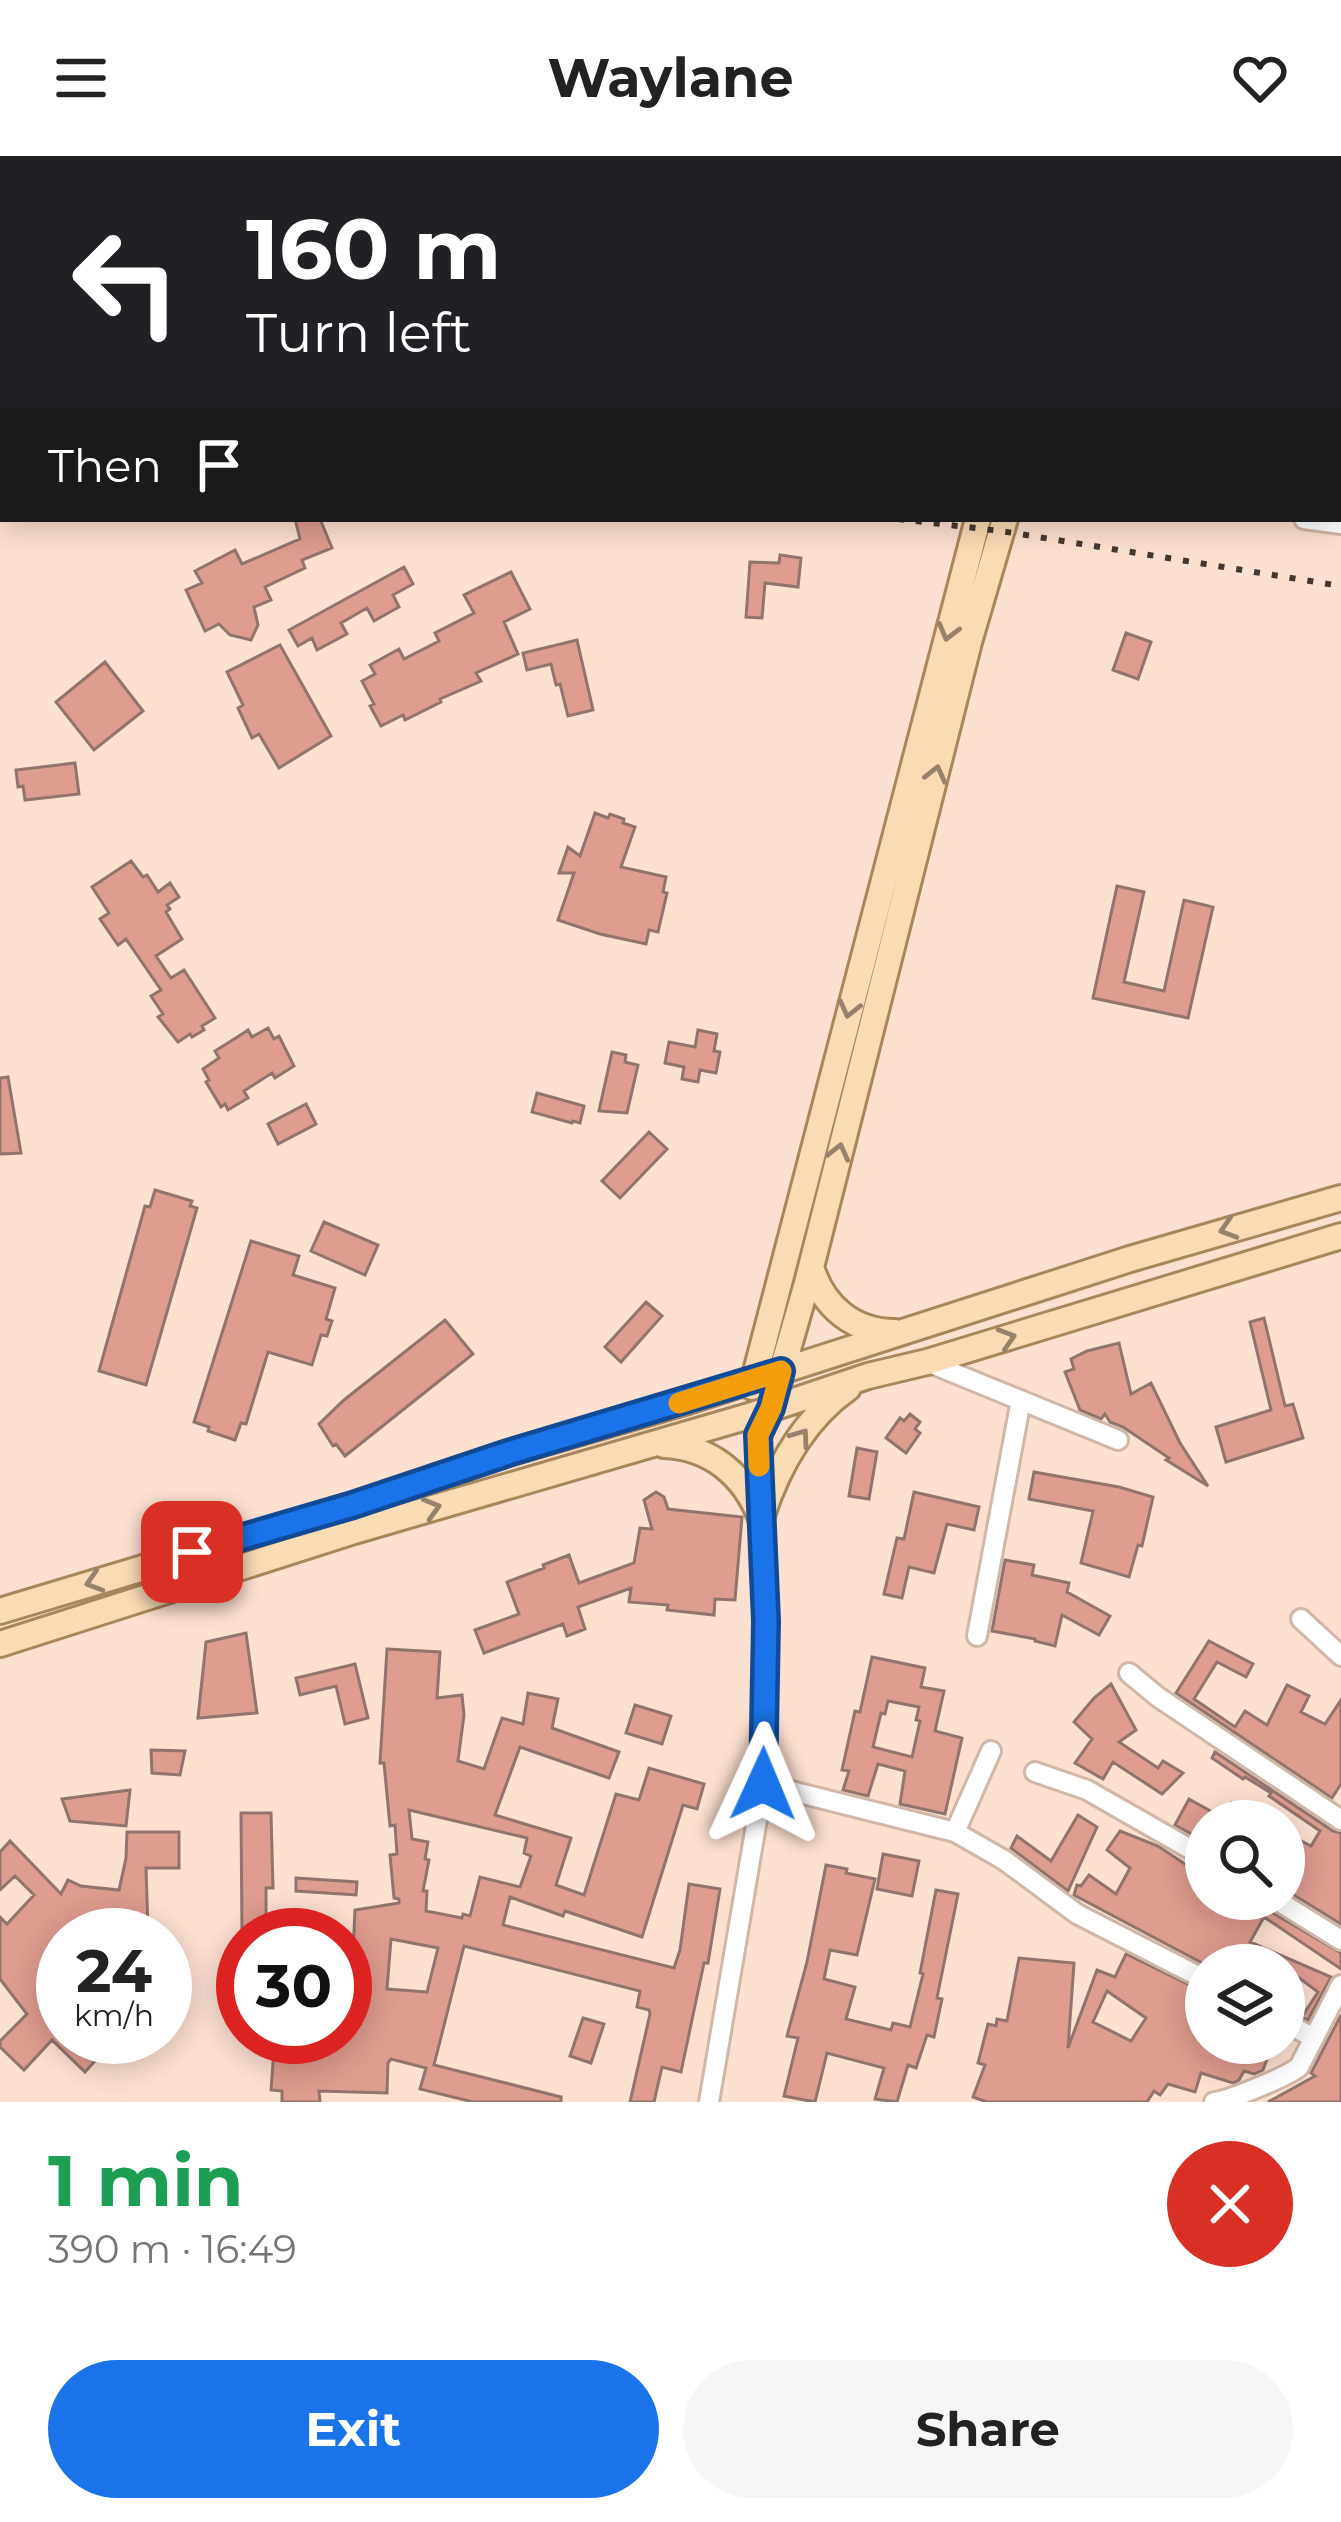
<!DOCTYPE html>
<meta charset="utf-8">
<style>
body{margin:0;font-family:Montserrat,sans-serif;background:#f6f6f6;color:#222;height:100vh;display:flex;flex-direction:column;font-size:45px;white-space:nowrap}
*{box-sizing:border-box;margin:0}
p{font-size:39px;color:#767676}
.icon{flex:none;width:66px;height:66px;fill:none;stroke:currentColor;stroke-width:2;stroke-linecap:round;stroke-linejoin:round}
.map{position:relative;height:1946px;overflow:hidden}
.panel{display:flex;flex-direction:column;background:#fff;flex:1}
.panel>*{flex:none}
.top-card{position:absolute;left:0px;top:0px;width:1341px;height:366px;box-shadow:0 6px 30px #0003;background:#202124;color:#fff;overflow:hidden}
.buttons{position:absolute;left:1185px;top:1644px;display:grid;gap:24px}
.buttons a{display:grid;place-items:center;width:120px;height:120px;border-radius:50%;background:#fff;box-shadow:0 6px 30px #0003;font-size:60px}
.speed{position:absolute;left:36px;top:1752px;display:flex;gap:24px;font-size:60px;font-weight:700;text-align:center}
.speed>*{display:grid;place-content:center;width:156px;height:156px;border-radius:50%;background:#fff;box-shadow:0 6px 30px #0003;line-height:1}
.speed small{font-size:30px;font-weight:400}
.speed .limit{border:18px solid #d22;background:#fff;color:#111}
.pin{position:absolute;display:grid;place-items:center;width:102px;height:102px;color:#fff;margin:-51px;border-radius:24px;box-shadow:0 6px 18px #0006}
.me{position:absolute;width:132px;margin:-66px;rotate:1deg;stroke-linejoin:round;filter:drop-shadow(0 0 9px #0008)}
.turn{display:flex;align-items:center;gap:42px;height:252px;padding:0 48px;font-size:54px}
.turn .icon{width:156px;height:156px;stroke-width:2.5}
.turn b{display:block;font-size:84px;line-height:102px}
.then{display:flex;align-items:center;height:114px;padding:0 48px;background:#0003;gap:24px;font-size:45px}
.round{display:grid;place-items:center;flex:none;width:126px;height:126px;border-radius:63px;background:#f6f6f6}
.overview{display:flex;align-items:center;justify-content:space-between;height:204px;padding:0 48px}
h1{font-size:72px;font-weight:700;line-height:90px;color:#1e9e55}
.cta{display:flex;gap:24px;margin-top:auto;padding:24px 48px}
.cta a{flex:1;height:138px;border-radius:72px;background:#1a73e8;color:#fff;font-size:48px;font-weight:700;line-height:138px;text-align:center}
.cta a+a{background:#f6f6f6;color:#222}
header{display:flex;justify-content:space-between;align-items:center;height:156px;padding:0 48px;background:#fff;font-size:54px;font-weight:700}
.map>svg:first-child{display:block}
</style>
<header><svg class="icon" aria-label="menu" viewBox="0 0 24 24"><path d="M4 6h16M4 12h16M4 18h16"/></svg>Waylane<svg class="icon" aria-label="heart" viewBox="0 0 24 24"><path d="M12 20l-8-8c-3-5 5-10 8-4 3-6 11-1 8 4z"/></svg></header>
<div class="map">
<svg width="1341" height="1946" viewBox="0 0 1341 1946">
<rect width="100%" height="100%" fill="#fce0d0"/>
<path fill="#df9c90" stroke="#92746f" stroke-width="3" fill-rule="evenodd" d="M295,363H320L332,392L302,404L305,412L265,431L271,444L254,451L258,469L251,484L230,479L219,468L205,475L186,434L202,427L195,415L235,394L242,408L300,383Z
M780,399L801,402L798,431L765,427L762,462L746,461L750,406L779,407Z
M404,411L413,428L393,439L399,451L374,465L367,452L341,467L347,478L317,494L312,482L298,490L289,474Z
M511,416L530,453L504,466L518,498L476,517L481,525L440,543L441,546L405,564L403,559L381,570L370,550L374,548L362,525L375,518L370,509L399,493L404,503L439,485L435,477L474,457L464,439Z
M1126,477L1151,486L1138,523L1113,514Z
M577,484L593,554L568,560L560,528L556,529L551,508L527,514L523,497Z
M280,489L331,580L279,612L259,578L252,582L238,552L243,549L227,516Z
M105,506L143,555L94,594L56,546Z
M75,607L79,638L25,644L23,630L18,631L16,614Z
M595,657L608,662L610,658L624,663L623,667L635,671L621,711L666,721L663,736L667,737L658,776L649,774L646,788L600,778L558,764L574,717H559L568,691L580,700Z
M131,705L143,721L147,719L158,736L170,727L179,741L167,749L170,753L166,756L182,783L156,800L171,822L184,814L215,862L202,870L204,874L192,881L190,878L178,886L158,861L163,858L151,840L161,834L126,783L118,789L100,763L109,757L92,731Z
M1117,730L1144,736L1124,826L1164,835L1184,744L1213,751L1188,862L1093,842Z
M268,872L274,883L279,880L294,910L275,922L272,917L244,935L248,942L228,954L225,948L221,951L206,926L209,924L203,913L219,902L215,895L239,880L248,874L252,881Z
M698,874L717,878L714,895L720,896L716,917L700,914L698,926L682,923L684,911L665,907L669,886L695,891Z
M612,896L626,899L625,906L638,909L627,957L599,955Z
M8,921L21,997L0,998V922Z
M537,937L584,950L580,967L573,965L572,967L532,956Z
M306,948L316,968L278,988L268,968Z
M649,976L667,993L620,1042L602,1025Z
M155,1034L192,1045L190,1050L197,1052L146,1229L99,1215L145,1050L150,1051Z
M324,1066L378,1089L365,1119L311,1095Z
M251,1085L299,1100L293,1119L335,1132L326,1163L332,1165L327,1180L321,1179L312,1209L268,1196L246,1268L241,1267L235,1284L208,1275L209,1271L194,1266Z
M646,1146L662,1160L621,1206L605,1191Z
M1264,1162L1285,1250L1293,1248L1303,1282L1226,1306L1216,1271L1271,1254L1250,1166Z
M445,1164L473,1198L345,1300L336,1288L333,1290L319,1268L344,1244Z
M1119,1187L1131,1238L1151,1227L1180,1287L1208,1330L1166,1304L1169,1302L1123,1271L1110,1266L1105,1258L1101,1263L1080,1254L1065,1216L1074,1213L1071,1203L1087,1195Z
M910,1258L920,1266L915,1273L920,1277L906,1297L886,1282L900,1262L904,1265Z
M857,1292L877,1296L869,1343L849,1340Z
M1034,1316L1119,1331L1153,1341L1142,1390L1138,1389L1129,1421L1081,1407L1093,1355L1029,1343Z
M656,1336L664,1341L668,1353L742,1361L735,1444L715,1443L714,1459L667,1454L668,1449L629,1446L631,1432L578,1451L585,1473L567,1480L563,1468L484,1497L475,1474L519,1458L507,1426L544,1412L543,1409L569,1399L579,1427L634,1407L640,1372L652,1373L644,1344Z
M914,1336L979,1351L974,1374L947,1368L934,1417L909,1411L902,1442L884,1438L897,1382L904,1383Z
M1005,1404L1034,1409L1032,1419L1069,1427L1067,1436L1110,1460L1099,1479L1062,1459L1055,1490L1035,1485V1483L992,1475Z
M246,1477L257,1557L198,1562L206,1486Z
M1209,1485L1253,1508L1246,1521L1217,1506L1194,1543L1235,1571L1245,1555L1267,1569L1287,1529L1309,1540L1301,1556L1325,1568L1341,1544V1628L1332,1642L1176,1537Z
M387,1493L440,1496L437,1542L462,1539L464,1559L458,1605L484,1613L502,1562L523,1568L528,1537L558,1543L552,1572L619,1596L609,1622L520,1591L495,1659L571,1682L556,1729L584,1739L616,1638L639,1644L649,1612L704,1628L697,1653L683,1649L642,1781L565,1755L563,1760L510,1741L503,1769L674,1812L680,1794L689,1728L720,1733L708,1807H704L681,1916L662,1911L654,1946H630L650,1858L649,1854L637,1851L640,1835L464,1790L434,1909L561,1941V1946H473L420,1933L426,1912L391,1903L388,1907L387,1937L319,1935L320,1946H282V1935L271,1934L275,1881H349L355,1754L399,1747V1743L394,1742L390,1699L397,1698L395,1669L390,1670L384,1607H380ZM409,1654L527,1682L524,1697L531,1700L520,1731L480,1721L470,1760L463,1758L462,1762L426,1755L427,1735H423L429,1704L425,1703L428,1686L412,1683ZM391,1783L438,1792L427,1836L387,1833Z
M872,1501L925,1512L921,1531L944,1535L935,1575L962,1582L945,1658L900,1648L905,1615L878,1608L868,1640L843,1634L849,1615L842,1614L855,1555L860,1556ZM888,1545L919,1551L916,1564L920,1565L912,1601L873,1591L881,1557L885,1558Z
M355,1508L368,1562L345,1568L336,1530L300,1539L296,1522Z
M1111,1528L1136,1574L1119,1586L1158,1612L1163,1605L1183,1617L1162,1638L1113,1606L1103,1623L1075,1607L1092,1583L1074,1566L1094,1542Z
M635,1549L671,1560L662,1588L626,1577Z
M151,1594L185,1595L180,1619L152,1617Z
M1215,1596L1333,1675L1341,1677V1768L1284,1733V1676L1311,1690L1320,1675L1269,1640L1271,1637L1245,1621L1243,1623L1212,1602Z
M130,1634L126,1670L70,1665L62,1643Z
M1189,1643L1223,1662L1231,1647L1264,1665H1206V1686L1175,1669Z
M241,1657H271L273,1732H266V1779H242Z
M1078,1659L1097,1671L1068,1735L1011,1692L1017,1680L1051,1705Z
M1120,1675L1158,1690L1206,1722V1743H1261L1268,1754L1341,1797V1813L1264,1761L1250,1786L1331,1821L1308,1864L1284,1853V1847L1303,1859L1318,1836L1294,1818L1284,1838V1809H1206L1074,1739L1077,1729L1081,1730L1089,1719L1116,1738L1130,1712L1107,1694Z
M127,1676H179V1712H146L148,1773L63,1779V1881H105L97,1889L104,1895L85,1916L52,1884L24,1914L0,1891V1885L27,1858L0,1823V1761L7,1768L34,1739L15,1720L0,1734V1696L10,1685L61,1738L68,1724L81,1730L119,1734L126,1702Z
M883,1698L919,1705L912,1740L877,1733Z
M826,1709L847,1713L846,1717L875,1723L857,1799L830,1794L824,1823L855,1831L846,1863L891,1874L893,1867L910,1871L923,1818L920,1817L936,1734L958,1738L937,1842L942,1843L934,1881L927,1879L916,1912L908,1909L897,1946L875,1943L884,1912L827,1897L815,1946L784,1940L798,1882L787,1880L807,1806Z
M296,1722L357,1726L356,1739L296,1735Z
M1126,1798L1206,1837V1887H1273L1263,1914L1254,1918L1244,1915L1239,1924L1233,1927L1201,1917L1195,1936L1168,1928L1160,1939L1154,1935L1147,1946H987L973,1941L985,1909L978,1907L988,1868L996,1870L997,1863L1007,1865L1019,1802L1074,1807L1068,1892L1097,1814L1115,1821ZM1107,1835L1146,1862L1131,1885L1093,1866Z
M225,1803H243V1858H227L229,1828H226Z
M1341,1859V1946H1268L1315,1920L1311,1917Z
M583,1862L604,1868L591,1907L570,1900Z"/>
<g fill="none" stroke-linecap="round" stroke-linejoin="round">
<g stroke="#d1b7a7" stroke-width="24">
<path id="minor" d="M560,0L561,3
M1338,98L1341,99
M1304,363L1341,368
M927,1206L1118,1284
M1301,1463L1341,1500
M977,1480L1021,1244
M1129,1517L1158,1541L1341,1664
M1035,1616L1087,1634L1206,1702
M763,1628L955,1676L1004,1704L1077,1758L1206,1824
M955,1676L991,1595
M1275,1743L1341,1784
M1284,1866L1314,1882
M709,1946L763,1628L767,1465L758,1279
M1214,1946C1228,1945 1286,1921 1299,1911L1341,1829"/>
</g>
<g stroke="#aa875a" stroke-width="30">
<path id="major" d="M1124,3L1126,0
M1156,3L1157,0
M811,1111C823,1151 854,1176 895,1176
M752,1231L978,363
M758,1279L771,1252L807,1127L969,486L1005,363
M664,1289C711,1291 744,1319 761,1362
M761,1362C777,1312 804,1263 848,1232
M0,1455L353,1349L508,1297L688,1245L1130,1103L1341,1042
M0,1488L354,1375L749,1260L868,1220L927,1206L1341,1080"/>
</g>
<use href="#minor" stroke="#fff" stroke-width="18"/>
<use href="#major" stroke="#f9dbb4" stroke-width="24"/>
<path stroke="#443830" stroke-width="6" stroke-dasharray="6 12" stroke-linecap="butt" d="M0,237H3
M898,363L1001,375L1341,430"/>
</g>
<defs><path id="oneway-chevron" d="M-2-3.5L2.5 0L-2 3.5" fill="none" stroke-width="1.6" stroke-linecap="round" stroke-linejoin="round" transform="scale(3)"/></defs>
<g stroke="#97836b">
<use href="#oneway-chevron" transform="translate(948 476) rotate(105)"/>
<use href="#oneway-chevron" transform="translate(936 618) rotate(-76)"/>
<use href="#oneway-chevron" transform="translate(849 853) rotate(104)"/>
<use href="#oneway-chevron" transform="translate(839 996) rotate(-76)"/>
<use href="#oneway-chevron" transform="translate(1228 1073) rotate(163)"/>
<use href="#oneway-chevron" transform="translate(1007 1182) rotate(-17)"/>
<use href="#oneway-chevron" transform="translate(801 1281) rotate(-54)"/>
<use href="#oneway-chevron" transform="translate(432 1352) rotate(-16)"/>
<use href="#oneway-chevron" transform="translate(94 1426) rotate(163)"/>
</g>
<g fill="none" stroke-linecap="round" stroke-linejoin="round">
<g stroke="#114b97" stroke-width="30">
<path id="route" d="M192,1396L353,1349L508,1297L781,1215L771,1252L758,1279L766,1465L763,1628"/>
</g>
<use href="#route" stroke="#1a73e8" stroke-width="21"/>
<path stroke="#f59e0b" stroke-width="21" d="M679,1247L781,1215L771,1252L758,1279L759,1310"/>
</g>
</svg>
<div class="buttons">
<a><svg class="icon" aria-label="search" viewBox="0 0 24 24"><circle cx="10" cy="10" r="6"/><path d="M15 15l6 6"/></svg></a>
<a><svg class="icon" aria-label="layers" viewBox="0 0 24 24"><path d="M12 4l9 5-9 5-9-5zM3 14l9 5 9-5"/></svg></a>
</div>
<div class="speed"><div>24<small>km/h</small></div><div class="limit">30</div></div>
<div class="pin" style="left:192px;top:1396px;background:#d93025"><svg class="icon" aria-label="arrive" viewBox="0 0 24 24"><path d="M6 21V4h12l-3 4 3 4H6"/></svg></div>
<svg class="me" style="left:763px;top:1628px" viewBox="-20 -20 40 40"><path d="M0-17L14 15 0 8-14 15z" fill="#1a73e8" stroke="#fff" stroke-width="4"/></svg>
<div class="top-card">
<div class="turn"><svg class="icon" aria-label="left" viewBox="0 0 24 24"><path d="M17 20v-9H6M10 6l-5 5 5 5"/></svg><div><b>160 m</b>Turn left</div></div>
<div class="then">Then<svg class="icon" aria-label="arrive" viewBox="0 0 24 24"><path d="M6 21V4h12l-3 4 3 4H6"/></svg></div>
</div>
</div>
<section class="panel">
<div class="overview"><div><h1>1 min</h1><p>390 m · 16:49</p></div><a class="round" style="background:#d93025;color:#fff"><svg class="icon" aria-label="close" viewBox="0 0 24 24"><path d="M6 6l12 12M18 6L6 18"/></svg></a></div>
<div class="cta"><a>Exit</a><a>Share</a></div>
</section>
